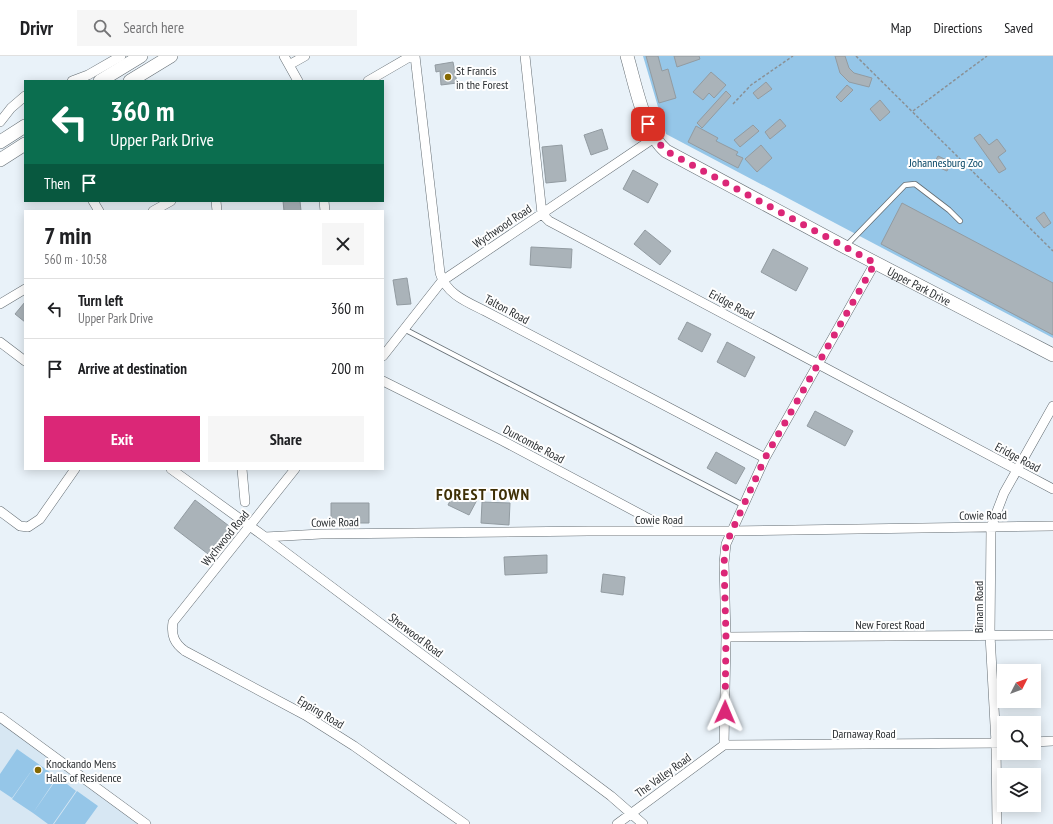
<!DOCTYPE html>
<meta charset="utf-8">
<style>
body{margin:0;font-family:"PT Sans Narrow",sans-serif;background:#f6f6f6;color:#202124;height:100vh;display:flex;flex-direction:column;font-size:15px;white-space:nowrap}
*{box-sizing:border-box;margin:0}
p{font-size:13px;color:#757577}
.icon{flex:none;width:22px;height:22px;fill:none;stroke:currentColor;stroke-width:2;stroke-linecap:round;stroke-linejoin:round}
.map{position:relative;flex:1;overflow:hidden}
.drawer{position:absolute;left:24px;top:154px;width:360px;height:260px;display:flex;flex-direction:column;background:#fff;border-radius:0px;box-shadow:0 2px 10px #0003}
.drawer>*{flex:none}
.hud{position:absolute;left:24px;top:24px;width:360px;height:122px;border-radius:0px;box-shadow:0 2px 10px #0003;background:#0b6e4f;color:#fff;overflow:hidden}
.needle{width:26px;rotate:48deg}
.fabs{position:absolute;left:997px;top:608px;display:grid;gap:8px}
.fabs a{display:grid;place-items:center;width:44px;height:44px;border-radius:0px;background:#fff;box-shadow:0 2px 10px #0003;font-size:20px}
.pin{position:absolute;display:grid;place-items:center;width:34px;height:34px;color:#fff;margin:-17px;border-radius:8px;box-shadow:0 2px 6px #0006}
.me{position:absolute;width:44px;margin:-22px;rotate:1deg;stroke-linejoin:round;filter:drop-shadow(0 0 3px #0008)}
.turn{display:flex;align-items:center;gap:14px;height:84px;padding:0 20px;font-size:18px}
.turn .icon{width:52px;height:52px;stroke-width:2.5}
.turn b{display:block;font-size:28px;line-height:34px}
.then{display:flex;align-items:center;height:38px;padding:0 20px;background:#0003;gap:8px;font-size:15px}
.round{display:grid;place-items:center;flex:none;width:42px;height:42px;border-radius:0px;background:#f6f6f6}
.summary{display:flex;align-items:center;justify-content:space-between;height:68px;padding:0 20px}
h1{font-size:24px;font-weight:600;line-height:30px}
.action{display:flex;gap:8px;margin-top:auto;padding:8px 20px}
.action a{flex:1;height:46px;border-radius:0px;background:#db2777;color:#fff;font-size:16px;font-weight:600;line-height:46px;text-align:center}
.action a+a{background:#f6f6f6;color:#202124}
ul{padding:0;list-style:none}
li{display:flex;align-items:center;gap:12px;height:60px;padding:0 20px;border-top:1px solid #e0e0e0}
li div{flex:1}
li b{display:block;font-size:15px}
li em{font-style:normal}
header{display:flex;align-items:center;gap:24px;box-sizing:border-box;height:56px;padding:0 20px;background:#fff;border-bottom:1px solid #e0e0e0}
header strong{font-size:19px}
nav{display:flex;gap:22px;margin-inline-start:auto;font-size:14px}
.search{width:280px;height:36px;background:#f6f6f6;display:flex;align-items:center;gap:10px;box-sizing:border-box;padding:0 14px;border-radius:0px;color:#757577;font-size:15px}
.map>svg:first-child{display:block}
</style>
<header>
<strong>Drivr</strong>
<div class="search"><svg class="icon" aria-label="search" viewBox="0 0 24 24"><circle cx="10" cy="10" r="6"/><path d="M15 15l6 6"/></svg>Search here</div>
<nav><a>Map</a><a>Directions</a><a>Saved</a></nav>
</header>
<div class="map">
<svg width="1053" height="768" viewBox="0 0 1053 768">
<rect width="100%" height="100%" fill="#e9f2f9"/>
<path fill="#d7e7f3" d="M0,660L152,768H0Z"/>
<path fill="#95c6e8" d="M643,0H1053V282L666,78Z
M17,693L37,707L12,742L0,734V718Z
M37,707L57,721L33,757L12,743Z
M58,721L76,735L53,768H48L33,757Z
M77,735L98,750L85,768H54Z"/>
<path fill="#aab3b9" stroke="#929ba1" d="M646,0H658L662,15L668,13L676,42L659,47Z
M674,0H699L700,3L677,11Z
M835,0H845L849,12L854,17L872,22L869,31L849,26L840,17Z
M453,6L457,27L441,29L440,15L436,16L435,9Z
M711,16L726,29L714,42L709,37L703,44L693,36Z
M766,26L772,33L758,43L753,37Z
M847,29L853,34L841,46L836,41Z
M726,35L731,40L702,72L697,67Z
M880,44L890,56L880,65L870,53Z
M780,63L786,70L770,83L765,76Z
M753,69L759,75L740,91L734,84Z
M696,70L718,82L716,85L738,96L736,99L743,102L738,112L688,86Z
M602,73L608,93L591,99L584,79Z
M980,78L989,89L997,83L1006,95L998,101L1006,113L999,117L974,82Z
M562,89L566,125L546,127L542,91Z
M761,89L772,102L757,116L745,103Z
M938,100L951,106L947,115L933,109Z
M633,114L658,128L648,147L623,133Z
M283,145H300L301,155H284Z
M902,147L1053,227V279L881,188Z
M1044,156L1051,167L1044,172L1036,162Z
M645,174L671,195L660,209L634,188Z
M531,191L572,193L571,212L530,209Z
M773,193L808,212L796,235L761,216Z
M407,222L411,248L397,249L393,224Z
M25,246V266L15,258Z
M687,266L711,278L702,296L678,283Z
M727,286L755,301L745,321L717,306Z
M815,355L853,375L845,390L807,370Z
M716,396L745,412L736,428L707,412Z
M456,433L477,444L469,459L448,449Z
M195,444L233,473L212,501L174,472Z
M482,446L510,447L509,469L481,467Z
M331,447H369V467H331Z
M547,499V517L505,519L504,501Z
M603,518L625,521L623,539L601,536Z"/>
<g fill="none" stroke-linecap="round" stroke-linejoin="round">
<g stroke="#646d73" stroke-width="6">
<path id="lane" d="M846,190L905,129L915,128L949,154L960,165
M404,273L743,449"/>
</g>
<g stroke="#646d73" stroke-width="10">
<path id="street" d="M284,0L298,25
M415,0L440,217C446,238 467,246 485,255L765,402
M525,0L542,158L549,165L1053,433
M289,9L305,0
M72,25L88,19L121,0
M368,25L411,0
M0,66L11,52L25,40
M93,145L99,155
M216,145L217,155
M324,145L325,155
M153,155L171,145
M0,248L25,233
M0,286L25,305
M383,300L442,225L654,82
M383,325L503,385L670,474
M171,413L265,481L611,740L643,768
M242,413L245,446
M295,413L173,566C171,579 174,587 185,595L305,659L354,690L465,768
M0,455L20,470L28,471L40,463L75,413
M265,481L321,478L588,475H730L1053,470
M726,581L1053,579
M0,661L146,768
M1034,686L1053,685
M724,689L726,581L724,507L726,488L765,402L875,207
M724,689L1004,687
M617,768L724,689
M997,768L996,687L990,579L991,471L1004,437L1053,350"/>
</g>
<g stroke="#646d73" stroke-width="14">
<g id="secondary">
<path id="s1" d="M627,0C635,27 644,77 666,95L845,191L1053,299"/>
<path d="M100,25L141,0"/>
<path d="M130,25L171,0"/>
<path d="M0,86L25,70"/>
<path d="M0,104L25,88"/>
</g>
</g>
<path stroke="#8a9196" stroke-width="1.5" stroke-dasharray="3 2" stroke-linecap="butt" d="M856,0L1053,195
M733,48L751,29L793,0
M913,55L987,0"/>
<use href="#lane" stroke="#fff" stroke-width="4.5"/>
<use href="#street" stroke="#fff" stroke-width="9"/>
<use href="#secondary" stroke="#fff" stroke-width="13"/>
</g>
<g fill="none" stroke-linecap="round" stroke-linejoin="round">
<path stroke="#db2777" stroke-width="7" stroke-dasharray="0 12.6" d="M648,68L654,82L666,95L875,207L765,402L726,488L724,507L726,581L725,656"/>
</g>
<g fill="#856802" stroke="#fefefe" stroke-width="1.5">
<circle cx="448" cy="21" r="4"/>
<circle cx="38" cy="714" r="4"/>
</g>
<g text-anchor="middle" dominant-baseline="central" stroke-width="4" stroke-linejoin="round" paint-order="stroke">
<g font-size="12" fill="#292d30" stroke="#fefefe" text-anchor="start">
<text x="456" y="14">St Francis<tspan x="456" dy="14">in the Forest</tspan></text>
<text x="46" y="707">Knockando Mens<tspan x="46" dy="14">Halls of Residence</tspan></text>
</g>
<g font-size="12" fill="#044464" stroke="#fefefe">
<text x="946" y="106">Johannesburg Zoo</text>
</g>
<g font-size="12" fill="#292d30" stroke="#fefefe">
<text transform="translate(502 170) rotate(-34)">Wychwood Road</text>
<text stroke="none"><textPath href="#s1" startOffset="391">Upper Park Drive</textPath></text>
<text transform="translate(732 248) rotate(28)">Eridge Road</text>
<text transform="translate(507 253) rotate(28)">Talton Road</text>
<text transform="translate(534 388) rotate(28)">Duncombe Road</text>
<text transform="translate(1018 401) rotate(28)">Eridge Road</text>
<text transform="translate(983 459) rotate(-1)">Cowie Road</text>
<text x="659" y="463">Cowie Road</text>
<text transform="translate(335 466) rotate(-1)">Cowie Road</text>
<text transform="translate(225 482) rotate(-51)">Wychwood Road</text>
<text transform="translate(978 551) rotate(-90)">Birnam Road</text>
<text x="890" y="568">New Forest Road</text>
<text transform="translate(416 579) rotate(37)">Sherwood Road</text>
<text transform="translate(321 656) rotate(31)">Epping Road</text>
<text x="864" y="677">Darnaway Road</text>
<text transform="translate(663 719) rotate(-36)">The Valley Road</text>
</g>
<g font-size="16" font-weight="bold" letter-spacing="1" fill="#3e2f05" stroke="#fefefe">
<text x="483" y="438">FOREST TOWN</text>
</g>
</g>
</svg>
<div class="fabs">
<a><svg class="needle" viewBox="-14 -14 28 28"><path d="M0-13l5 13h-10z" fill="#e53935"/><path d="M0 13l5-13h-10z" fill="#757577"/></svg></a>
<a><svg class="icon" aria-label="search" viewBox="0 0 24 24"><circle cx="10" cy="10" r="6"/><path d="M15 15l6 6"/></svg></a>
<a><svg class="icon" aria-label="layers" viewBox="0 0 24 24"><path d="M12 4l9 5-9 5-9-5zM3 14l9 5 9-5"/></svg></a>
</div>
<div class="pin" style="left:648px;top:68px;background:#d93025"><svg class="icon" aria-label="arrive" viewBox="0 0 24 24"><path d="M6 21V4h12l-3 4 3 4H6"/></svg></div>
<svg class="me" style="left:725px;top:656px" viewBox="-20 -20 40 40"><path d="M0-17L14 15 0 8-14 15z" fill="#db2777" stroke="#fff" stroke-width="4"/></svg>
<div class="hud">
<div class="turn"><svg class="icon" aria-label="left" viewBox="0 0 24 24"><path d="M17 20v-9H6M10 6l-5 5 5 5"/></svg><div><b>360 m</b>Upper Park Drive</div></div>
<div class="then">Then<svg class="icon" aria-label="arrive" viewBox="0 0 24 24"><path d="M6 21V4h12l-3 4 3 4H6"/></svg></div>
</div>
<section class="drawer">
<div class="summary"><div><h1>7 min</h1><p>560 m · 10:58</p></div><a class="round"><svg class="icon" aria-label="close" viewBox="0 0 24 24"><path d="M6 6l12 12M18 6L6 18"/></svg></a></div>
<ul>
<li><svg class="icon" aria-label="left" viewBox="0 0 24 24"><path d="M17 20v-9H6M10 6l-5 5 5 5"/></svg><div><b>Turn left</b><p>Upper Park Drive</p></div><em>360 m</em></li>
<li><svg class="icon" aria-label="arrive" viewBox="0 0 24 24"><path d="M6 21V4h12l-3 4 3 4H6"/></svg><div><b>Arrive at destination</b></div><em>200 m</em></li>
</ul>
<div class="action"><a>Exit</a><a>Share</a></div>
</section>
</div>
